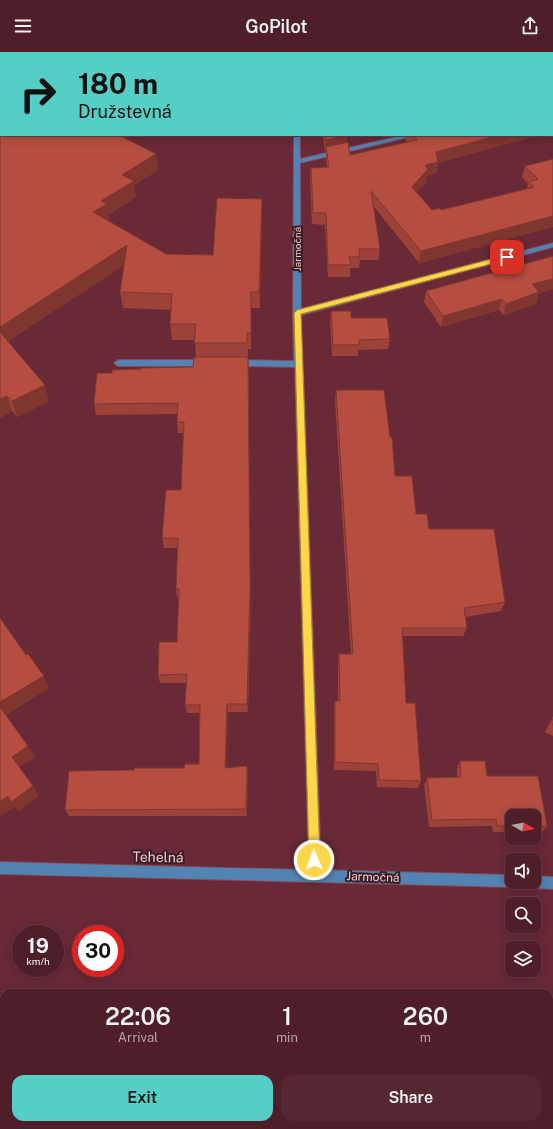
<!DOCTYPE html>
<meta charset="utf-8">
<style>
body{margin:0;font-family:"Public Sans",sans-serif;background:#552731;color:#f1f3f6;height:100vh;display:flex;flex-direction:column;font-size:15px;white-space:nowrap}
*{box-sizing:border-box;margin:0}
p{font-size:13px;color:#b3a2a8}
.icon{flex:none;width:22px;height:22px;fill:none;stroke:currentColor;stroke-width:2;stroke-linecap:round;stroke-linejoin:round}
.map{position:relative;flex:1;overflow:hidden}
.drawer{position:absolute;left:0px;top:937px;width:553px;height:140px;display:flex;flex-direction:column;background:#4f1f29;border-radius:12px 12px 0 0;box-shadow:0 2px 10px #0003,0 0 0 1px #663d46}
.drawer>*{flex:none}
.banner{position:absolute;left:0px;top:0px;width:553px;height:84px;box-shadow:0 2px 10px #0003,0 0 0 1px #663d46;background:#55cec6;color:#111;overflow:hidden}
.needle{width:26px;rotate:99deg}
.tools{position:absolute;left:505px;top:757px;display:grid;gap:8px}
.tools a{display:grid;place-items:center;width:36px;height:36px;border-radius:8px;background:#4f1f29;box-shadow:0 2px 10px #0003,0 0 0 1px #663d46;font-size:20px}
.speed{position:absolute;left:12px;top:873px;display:flex;gap:8px;font-size:20px;font-weight:700;text-align:center}
.speed>*{display:grid;place-content:center;width:52px;height:52px;border-radius:50%;background:#4f1f29;box-shadow:0 2px 10px #0003,0 0 0 1px #663d46;line-height:1}
.speed small{font-size:10px;font-weight:400}
.speed .limit{border:6px solid #d22;background:#fff;color:#111}
.pin{position:absolute;display:grid;place-items:center;width:34px;height:34px;color:#fff;margin:-17px;border-radius:8px;box-shadow:0 2px 6px #0006}
.me{position:absolute;width:44px;margin:-22px;rotate:358deg;stroke-linejoin:round;filter:drop-shadow(0 0 3px #0008)}
.turn{display:flex;align-items:center;gap:14px;height:84px;padding:0 12px;font-size:18px}
.turn .icon{width:52px;height:52px;stroke-width:2.5}
.turn b{display:block;font-size:28px;line-height:34px}
.eta{display:flex;justify-content:space-evenly;align-items:center;height:68px;text-align:center}
.eta b{font-size:24px;font-weight:600;line-height:28px}
.button{display:flex;gap:8px;margin-top:auto;padding:8px 12px}
.button a{flex:1;height:46px;border-radius:12px;background:#55cec6;color:#111;font-size:16px;font-weight:600;line-height:46px;text-align:center}
.button a+a{background:#552731;color:#f1f3f6}
header{display:flex;justify-content:space-between;align-items:center;height:52px;padding:0 12px;background:#4f1f29;font-size:18px;font-weight:600}
.map>svg:first-child{display:block}
</style>
<header><svg class="icon" aria-label="menu" viewBox="0 0 24 24"><path d="M4 6h16M4 12h16M4 18h16"/></svg>GoPilot<svg class="icon" aria-label="share" viewBox="0 0 24 24"><path d="M12 15V3M7 8l5-5 5 5M5 13v7h14v-7"/></svg></header>
<div class="map">
<svg width="553" height="1077" viewBox="0 0 553 1077">
<rect width="100%" height="100%" fill="#692937"/>
<g fill="none" stroke-linecap="round" stroke-linejoin="round">
<g stroke="#844855" stroke-width="2">
<path id="minor" d="M293,0H299V1H293Z
M0,16H1V20H0Z
M552,76H553V81H552Z
M294,83H300V107L405,83H417L300,111L301,257L553,191V195L301,263L321,818L512,823V830H518L516,833L512,835L0,822V810L309,818L295,315L235,314L231,311L235,308L294,309L293,261Z
M118,308H207L211,311L207,314H118L114,311Z
M534,824L553,825V837L531,836L527,834L525,830H534Z"/>
</g>
<g stroke="#844855" stroke-width="2">
<path id="major" d="M0,48H1V52H0Z"/>
</g>
<use href="#minor" fill="#5383b2" fill-rule="evenodd"/>
<use href="#major" fill="#86c0f9" fill-rule="evenodd"/>
</g>
<path fill="#9d4238" d="M315,0H373V1H315Z
M451,0H533L534,1H452Z
M0,66L158,118L134,133L136,145L108,163L110,169H109L166,202L213,203L262,147V163L260,256H251V297H248L251,545L248,660H228L226,716L247,714L248,722L247,764H69L65,758L134,718L184,716L199,712L200,661H187L185,653L187,631H160L158,623L177,590L179,546H177L176,537L178,496H164L162,486L181,438L183,381H178L177,370V362L96,363L94,352L112,321L141,317L193,315L196,305L195,288H172L170,272L171,258L123,256L120,240L124,213L8,289L49,349L17,365L12,359L0,366Z
M319,83H347L346,90L350,103L407,90L405,87L406,83H539L438,111L436,121L427,124V129L416,140L432,158H441L527,137L528,132L522,125L525,114L553,107V175L419,211L374,155L380,197L378,208H360L359,216H350V225H328L325,173L312,172L310,127L311,116L327,115L326,106V99L325,100L323,83Z
M553,204V237L539,241L536,252L504,263L499,258L441,275L424,250L426,239Z
M331,259L351,266L390,287L388,297L358,298V304H332L330,269Z
M336,338L395,424L416,462L429,477L505,550L501,559L465,565L467,576L463,584H403L406,651L421,729L418,736L377,735L376,719L334,718V657L335,649H338V610L339,602H351L335,349Z
M553,664V684L545,680Z
M460,709L487,724L547,774L542,780H534V764H512V780H493L492,774L429,775L424,733L427,726L457,725V717Z
M553,1012V1077H500L497,1074L498,1073H549V1016Z"/>
<path fill="#7f362e" d="M347,83L346,95H326V99L325,100L326,88Z
M500,83H539L438,111L436,121L427,124V129L410,146L412,135L425,113L436,100Z
M156,102L158,118L134,133L136,145L108,163L110,169L96,176L93,160L101,149L122,123Z
M262,147V163L260,256L259,240Z
M553,164V175L419,211L421,199Z
M127,193L130,209L3,292L0,284V275Z
M553,227V237L539,241L536,252L504,263L506,252L532,232Z
M502,247L499,258L441,275L443,264Z
M248,316L251,545L248,660L247,652Z
M45,333L49,349L17,365L12,349Z
M7,344L12,359L0,366V347Z
M44,624L49,636L5,664L0,656V650Z
M227,652L228,660L226,723L225,716Z
M28,694L35,705L19,715L12,705Z
M247,714L248,722L247,764L246,757Z
M33,734L39,744L19,759L15,755L1,764L0,763V750L8,744Z
M0,977L4,984V995L0,987Z
M46,1073H52L54,1077H48Z"/>
<path fill="#b64d41" stroke="#7f362e" d="M108,0H180L183,1H110Z
M322,0H373V1H322Z
M471,0H533L534,1H472Z
M552,12L553,13V68L552,69Z
M1,65V83H119L156,102L122,123L134,129L101,149L107,152L93,160L166,202L213,203L217,146L262,147L259,240H251V281H247V291H194L196,272H170L172,242L120,240L127,193L0,275V66Z
M325,83H347L326,88Z
M413,83H500L436,100L438,110L425,113L428,117L412,135L432,158L440,156L441,158L534,135L529,130L538,127L525,114L553,107V164L421,199L371,139L380,197H359L360,205H349L351,213H328L326,161H313L311,116L329,115L326,95L348,90L350,103L417,88Z
M553,204V227L532,232L539,240L506,252L502,247L443,264L426,239Z
M331,259H351V266H387L390,287L359,288V293H333Z
M0,280L45,333L12,349L7,344L0,347Z
M194,305H248L250,536L247,652H227L225,716L247,714L246,757L65,758L69,719L134,718V716H184L185,712H199L200,653H185L187,622L158,623L159,590H177L179,537H176L178,486H162L166,438H181L184,370H177L178,351L94,352L97,321H112V318L141,317L142,316L193,315Z
M336,338H384L390,385H392L395,424H412L416,462H427L429,477H494L505,550L464,556L467,576H402L406,651H415L421,729L379,728L378,712L335,710V649H340L339,602H353Z
M0,566L26,603L28,602L44,624L0,650Z
M0,655L28,694L12,705L33,734L11,750L8,744L0,750Z
M553,666V673L550,672Z
M460,709H485L487,724H538L547,774H534V764H512V774H497L496,767L432,768L427,726L461,725Z
M0,987L4,995V1073H46L48,1077H0Z
M553,1020V1077H510L507,1073H549V1025Z
M330,1073H439L435,1077H326Z"/>
<path fill="#ffd54a" stroke="#a68a30" d="M507,203L510,204V207L301,262L320,808L318,812L314,813L310,812L309,808L294,261L297,258Z"/>
<g text-anchor="middle" dominant-baseline="central" stroke-width="4" stroke-linejoin="round" paint-order="stroke">
<g font-size="10" fill="#eec6cc" stroke="#3b1e23">
<text transform="translate(297 197) rotate(-90)">Jarmočná</text>
</g>
<g font-size="12" fill="#eec6cc" stroke="#3b1e23">
<text transform="translate(373 825) rotate(2)">Jarmočná</text>
</g>
<g font-size="14" fill="#eec6cc" stroke="#3b1e23">
<text transform="translate(158 805) rotate(1)">Tehelná</text>
</g>
</g>
</svg>
<div class="tools">
<a><svg class="needle" viewBox="-14 -14 28 28"><path d="M0-13l5 13h-10z" fill="#e53935"/><path d="M0 13l5-13h-10z" fill="#b3a2a8"/></svg></a>
<a><svg class="icon" aria-label="sound" viewBox="0 0 24 24"><path d="M4 9h4l5-4v14l-5-4H4zM17 9q2 3 0 6"/></svg></a>
<a><svg class="icon" aria-label="search" viewBox="0 0 24 24"><circle cx="10" cy="10" r="6"/><path d="M15 15l6 6"/></svg></a>
<a><svg class="icon" aria-label="layers" viewBox="0 0 24 24"><path d="M12 4l9 5-9 5-9-5zM3 14l9 5 9-5"/></svg></a>
</div>
<div class="speed"><div>19<small>km/h</small></div><div class="limit">30</div></div>
<div class="pin" style="left:507px;top:205px;background:#d93025"><svg class="icon" aria-label="arrive" viewBox="0 0 24 24"><path d="M6 21V4h12l-3 4 3 4H6"/></svg></div>
<svg class="me" style="left:314px;top:808px" viewBox="-20 -20 40 40"><circle r="17" fill="#ffd54a" stroke="#fff" stroke-width="3"/><path d="M0-11L8 9 0 5-8 9z" fill="#fff"/></svg>
<div class="banner">
<div class="turn"><svg class="icon" aria-label="right" viewBox="0 0 24 24"><path d="M7 20v-9h11M14 6l5 5-5 5"/></svg><div><b>180 m</b>Družstevná</div></div>
</div>
<section class="drawer">
<div class="eta">
<div><b>22:06</b><p>Arrival</p></div>
<div><b>1</b><p>min</p></div>
<div><b>260</b><p>m</p></div>
</div>
<div class="button"><a>Exit</a><a>Share</a></div>
</section>
</div>
